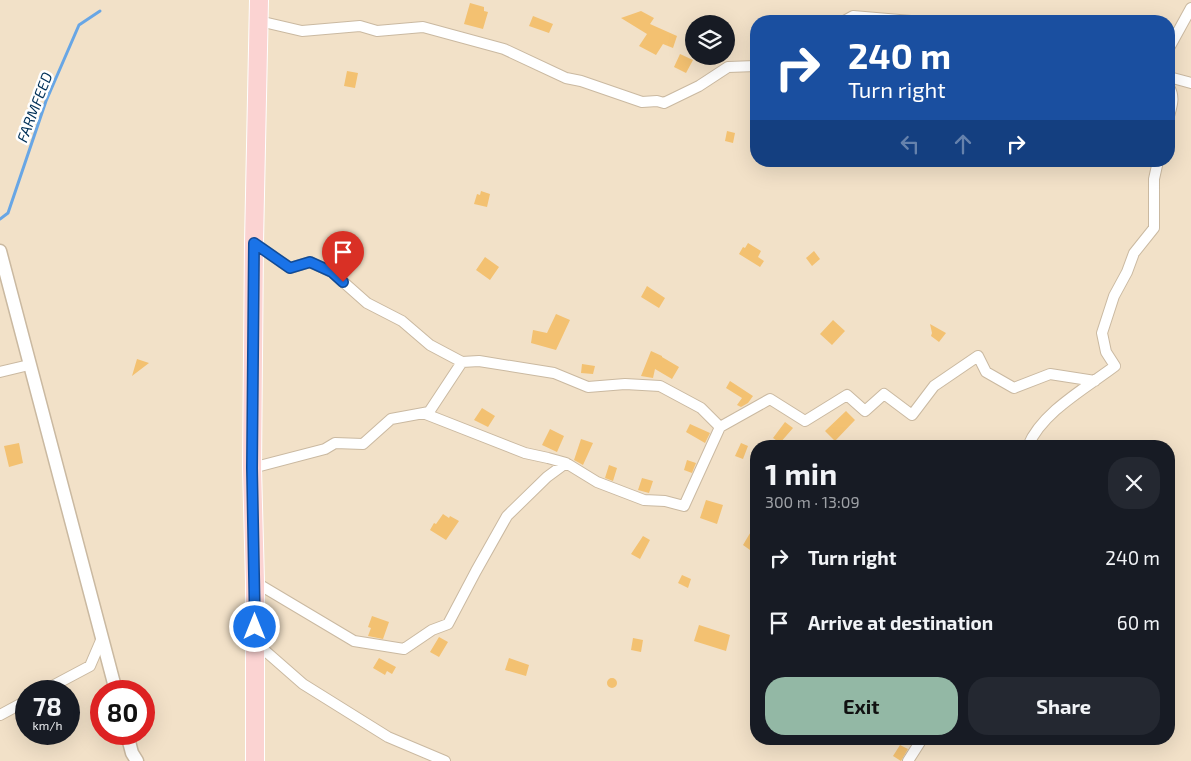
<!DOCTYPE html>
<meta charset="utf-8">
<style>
body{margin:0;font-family:"Exo 2",sans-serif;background:#242831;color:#f1f3f6;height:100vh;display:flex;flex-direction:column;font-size:19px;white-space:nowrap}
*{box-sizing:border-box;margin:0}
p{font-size:16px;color:#9ea1a6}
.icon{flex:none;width:28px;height:28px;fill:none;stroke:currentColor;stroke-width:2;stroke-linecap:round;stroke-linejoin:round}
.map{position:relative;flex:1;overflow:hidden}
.sheet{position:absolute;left:750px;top:440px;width:425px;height:305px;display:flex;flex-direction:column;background:#171b24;border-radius:20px;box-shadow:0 5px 20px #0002}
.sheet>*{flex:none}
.guide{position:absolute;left:750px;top:15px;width:425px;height:152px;border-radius:20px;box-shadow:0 5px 20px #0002;background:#1a4fa0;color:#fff;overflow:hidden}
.buttons{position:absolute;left:685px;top:15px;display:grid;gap:10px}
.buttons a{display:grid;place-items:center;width:50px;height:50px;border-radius:50%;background:#171b24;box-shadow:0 5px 20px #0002;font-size:25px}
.speed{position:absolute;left:15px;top:680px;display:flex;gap:10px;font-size:25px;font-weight:700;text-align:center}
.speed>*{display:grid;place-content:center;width:65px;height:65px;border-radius:50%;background:#171b24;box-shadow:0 5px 20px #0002;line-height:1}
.speed small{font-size:12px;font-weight:400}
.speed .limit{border:8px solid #d22;background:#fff;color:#111}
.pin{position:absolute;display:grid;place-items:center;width:42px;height:42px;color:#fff;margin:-51px -21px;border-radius:50% 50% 50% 0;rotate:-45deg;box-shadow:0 0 5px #0007}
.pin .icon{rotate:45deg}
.me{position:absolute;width:55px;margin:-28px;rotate:0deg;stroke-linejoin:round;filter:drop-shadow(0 0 4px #0008)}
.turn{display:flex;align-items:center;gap:18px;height:105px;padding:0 15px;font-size:22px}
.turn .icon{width:65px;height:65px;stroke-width:2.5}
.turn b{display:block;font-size:35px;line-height:42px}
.lanes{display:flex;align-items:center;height:48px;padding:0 15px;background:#0003;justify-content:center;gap:25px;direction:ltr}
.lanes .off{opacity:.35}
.round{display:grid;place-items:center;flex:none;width:52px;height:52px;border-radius:20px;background:#242831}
.summary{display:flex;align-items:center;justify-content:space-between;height:85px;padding:0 15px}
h1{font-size:30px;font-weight:700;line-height:38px}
.action{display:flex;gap:10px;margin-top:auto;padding:10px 15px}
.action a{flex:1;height:58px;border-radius:20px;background:#93b8a5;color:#111;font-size:20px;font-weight:700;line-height:58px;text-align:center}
.action a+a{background:#242831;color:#f1f3f6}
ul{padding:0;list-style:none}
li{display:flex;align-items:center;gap:15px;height:65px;padding:0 15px}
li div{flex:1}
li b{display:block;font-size:19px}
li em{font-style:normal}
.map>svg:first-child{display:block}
</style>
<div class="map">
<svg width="1191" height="761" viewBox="0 0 1191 761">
<rect width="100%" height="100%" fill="#f2e1c8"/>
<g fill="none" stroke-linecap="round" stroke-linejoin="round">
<path stroke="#68a6e5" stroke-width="3" d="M0,219L8,213L46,101L79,25L100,11"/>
</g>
<path fill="#f3c171" d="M470,3L484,7V11L488,12L483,29L464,24Z
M641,11L654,18L650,24L677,36L673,48L663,44L656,55L639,46L647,34L621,18Z
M533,16L553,24L549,33L529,26Z
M680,54L693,60L686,73L674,67Z
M347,71L358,73L355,88L344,86Z
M727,131L735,133L733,143L725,141Z
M481,191L490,194L487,207L474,204L477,194L480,195Z
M748,243L761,251L758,257L764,261L760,267L739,254L743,247L745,248Z
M814,251L820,259L812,266L806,258Z
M485,257L499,267L490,280L476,270Z
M647,286L665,298L659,308L641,297Z
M556,314L570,320L556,350L531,343L533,330L547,333Z
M833,320L845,331L832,345L820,334Z
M930,324L946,333L939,342L931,336L932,333Z
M651,351L662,356V357L679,367L672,379L655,369L653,378L641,376Z
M137,359L149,363L132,376Z
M582,364L595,366L593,374L581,373Z
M730,381L753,396L748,403L741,407L737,405L742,398L726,388Z
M482,408L495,416L488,427L474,420Z
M846,411L855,420L835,441L825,431Z
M785,422L793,428L780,443L773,438Z
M690,424L710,433L705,443L686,432Z
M550,429L564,436L557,452L542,445Z
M581,439L593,443L583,465L574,460Z
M19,443L23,463L9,467L4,446Z
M741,443L748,446L743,459L735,456Z
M687,460L696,463L692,473L684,470Z
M609,465L617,468L613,481L605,478Z
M642,478L653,481L649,493L638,490Z
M706,500L723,505L717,524L700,518Z
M443,514L449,518L450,516L459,521L446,540L430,530L434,523L436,524Z
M756,523V540L750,550L743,545Z
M643,536L650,540L640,559L631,554Z
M682,575L691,579L688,588L678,583Z
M372,616L389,622L383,639L368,636L371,628L368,627Z
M699,625L730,635L726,651L694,641Z
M439,637L448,642L439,657L430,652Z
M633,638L643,640L641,652L631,650Z
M379,658L396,667L392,674L387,671L385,675L373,668Z
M509,658L529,665L526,676L505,670Z
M607 683a5 5 0 1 1 10 0a5 5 0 1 1-10 0Z
M900,745L908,749L901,761L893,756Z"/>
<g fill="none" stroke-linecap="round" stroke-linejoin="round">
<g stroke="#cab9a1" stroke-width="12">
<path id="minor" d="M259,21L302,31L360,26L377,31L423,27L504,49L566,78L581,81L642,102L657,101L664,103L699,86L728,67L756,66
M844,21L853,16L911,21
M1169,48L1191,8
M1169,77L1191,83
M1169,87C1175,97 1172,105 1169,116
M254,243L290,268L310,262L332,272L367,303L402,321L430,345L462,362L479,361L554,373L588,387L625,384L660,386L701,408L720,427L684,506L665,501L644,500L597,482L566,463L547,477L507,516L476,571L448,624L432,630L404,649L354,641L255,582
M0,372L29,365
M423,413L525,453L548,458L566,463
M720,427L770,399L805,421L847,395L865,411L884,394L912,415L934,386L978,356L986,372L1014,388L1050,374L1095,381
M1028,446C1042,412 1086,388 1115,366L1106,352L1102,333L1114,296L1127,272L1134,253L1154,228V179L1158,161
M252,468L325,449L335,443L363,444L391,419L429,412L462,362
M255,642L303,684L388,737L445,761
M43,691L90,666L102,638
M0,715L26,701
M908,761L922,739"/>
</g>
<g stroke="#cab9a1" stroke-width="15">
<path id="tertiary" d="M0,251L116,691
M127,734L132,753L137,761"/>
</g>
<g stroke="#fff" stroke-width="20">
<path id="trunk" d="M255,761V582L252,468L254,243L259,0"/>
</g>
<use href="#minor" stroke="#fff" stroke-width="10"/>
<use href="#tertiary" stroke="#fff" stroke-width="12"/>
<use href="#trunk" stroke="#fbd3d2" stroke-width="18"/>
</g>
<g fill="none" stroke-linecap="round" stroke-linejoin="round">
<g stroke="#114b97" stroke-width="12">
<path id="route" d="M255,627L252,468L254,243L290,268L310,262L332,272L343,282"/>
</g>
<use href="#route" stroke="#1a73e8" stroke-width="9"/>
</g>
<g text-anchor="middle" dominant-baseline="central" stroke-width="5" stroke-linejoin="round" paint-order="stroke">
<g font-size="15" font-style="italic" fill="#003159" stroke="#fff">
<text transform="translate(34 107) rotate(-69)">FARMFEED</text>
</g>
</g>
</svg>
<div class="buttons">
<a><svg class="icon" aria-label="layers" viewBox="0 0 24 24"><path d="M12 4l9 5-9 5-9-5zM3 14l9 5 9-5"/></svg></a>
</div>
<div class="speed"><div>78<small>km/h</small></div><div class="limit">80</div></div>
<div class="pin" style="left:343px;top:282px;background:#d93025"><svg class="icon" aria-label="arrive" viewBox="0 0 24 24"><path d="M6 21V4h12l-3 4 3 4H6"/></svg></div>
<svg class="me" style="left:255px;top:627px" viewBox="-20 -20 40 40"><circle r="17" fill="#1a73e8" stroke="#fff" stroke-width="3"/><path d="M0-11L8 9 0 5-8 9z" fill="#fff"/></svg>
<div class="guide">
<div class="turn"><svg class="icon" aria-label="right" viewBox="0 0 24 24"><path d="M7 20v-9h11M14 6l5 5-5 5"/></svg><div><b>240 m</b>Turn right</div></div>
<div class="lanes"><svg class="icon off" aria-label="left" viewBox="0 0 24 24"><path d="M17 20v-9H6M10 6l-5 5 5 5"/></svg><svg class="icon off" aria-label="ahead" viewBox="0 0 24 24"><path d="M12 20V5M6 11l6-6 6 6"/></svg><svg class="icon" aria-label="right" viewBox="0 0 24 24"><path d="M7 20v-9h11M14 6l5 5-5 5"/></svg></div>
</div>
<section class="sheet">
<div class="summary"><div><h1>1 min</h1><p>300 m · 13:09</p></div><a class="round"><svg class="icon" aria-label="close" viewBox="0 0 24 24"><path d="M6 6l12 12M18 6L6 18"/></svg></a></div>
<ul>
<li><svg class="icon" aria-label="right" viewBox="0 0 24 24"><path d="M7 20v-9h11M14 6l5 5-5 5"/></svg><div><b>Turn right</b></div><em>240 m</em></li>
<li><svg class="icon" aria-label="arrive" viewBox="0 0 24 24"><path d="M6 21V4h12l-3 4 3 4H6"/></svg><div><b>Arrive at destination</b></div><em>60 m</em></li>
</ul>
<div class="action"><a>Exit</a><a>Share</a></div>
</section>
</div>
